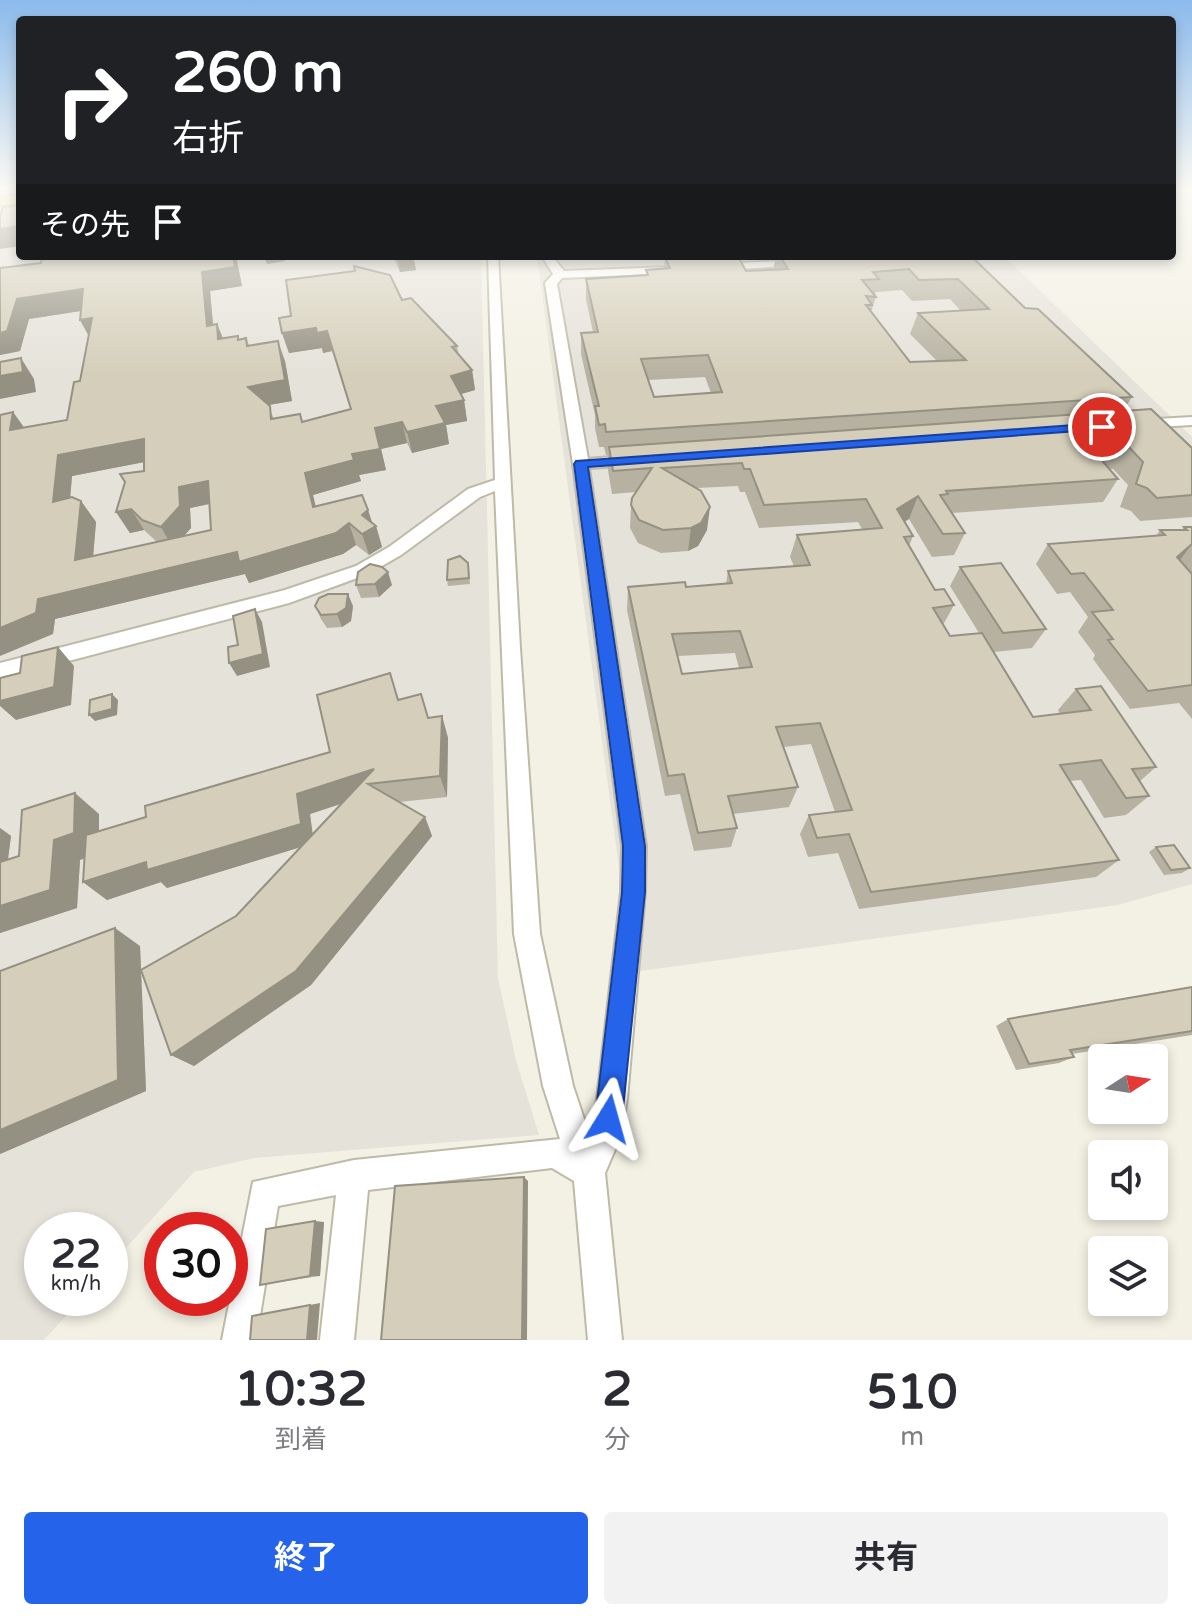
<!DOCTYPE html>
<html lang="ja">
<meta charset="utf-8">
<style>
body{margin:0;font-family:"Varela Round","Noto Sans JP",sans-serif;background:#f2f2f3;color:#2b2b33;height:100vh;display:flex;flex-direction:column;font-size:30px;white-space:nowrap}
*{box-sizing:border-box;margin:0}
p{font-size:26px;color:#7c7c81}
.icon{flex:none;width:44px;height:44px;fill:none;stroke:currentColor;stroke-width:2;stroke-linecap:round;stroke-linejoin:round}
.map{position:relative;height:1340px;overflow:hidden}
.details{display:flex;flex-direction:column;background:#fff;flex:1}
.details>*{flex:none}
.hud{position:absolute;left:16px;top:16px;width:1160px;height:244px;border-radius:8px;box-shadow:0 4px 12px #0003;background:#202124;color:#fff;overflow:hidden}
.needle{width:52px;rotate:78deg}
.buttons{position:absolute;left:1088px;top:1044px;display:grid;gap:16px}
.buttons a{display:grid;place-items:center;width:80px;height:80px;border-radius:8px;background:#fff;box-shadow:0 4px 12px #0003;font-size:40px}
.speed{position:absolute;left:24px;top:1212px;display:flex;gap:16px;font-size:40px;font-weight:700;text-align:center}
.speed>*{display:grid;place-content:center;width:104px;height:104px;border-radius:50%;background:#fff;box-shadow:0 4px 12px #0003;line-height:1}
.speed small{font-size:20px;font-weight:400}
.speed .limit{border:12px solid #d22;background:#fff;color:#111}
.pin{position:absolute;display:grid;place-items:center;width:68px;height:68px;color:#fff;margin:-34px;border:4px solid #fff;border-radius:50%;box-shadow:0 2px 8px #0007}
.me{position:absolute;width:88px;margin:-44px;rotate:8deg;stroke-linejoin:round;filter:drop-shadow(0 0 6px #0008)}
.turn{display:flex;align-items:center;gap:28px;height:168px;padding:0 24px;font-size:36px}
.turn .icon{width:104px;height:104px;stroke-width:2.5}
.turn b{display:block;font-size:56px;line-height:68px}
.then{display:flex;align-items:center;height:76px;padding:0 24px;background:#0003;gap:16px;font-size:30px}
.eta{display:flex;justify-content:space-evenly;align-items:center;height:136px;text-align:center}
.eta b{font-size:48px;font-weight:700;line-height:56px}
.action{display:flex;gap:16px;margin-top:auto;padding:16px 24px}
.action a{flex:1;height:92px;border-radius:8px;background:#2563eb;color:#fff;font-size:32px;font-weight:700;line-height:92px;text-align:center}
.action a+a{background:#f2f2f3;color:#2b2b33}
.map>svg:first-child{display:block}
</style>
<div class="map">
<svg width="1192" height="1340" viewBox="0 0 1192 1340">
<rect width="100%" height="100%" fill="#f3f1e4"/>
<path fill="#e5e2da" d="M0,188H20V256H481L498,978L516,1060L539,1135L254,1158L194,1172L110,1266V1230H42V1298H82L44,1340H0Z
M537,256L1005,257L1192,437V884L1118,905L633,972Z"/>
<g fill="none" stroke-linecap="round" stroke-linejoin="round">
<g stroke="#bebaa7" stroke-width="4">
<path id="minor" d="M488,256H498L520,648L540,934L573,1086L590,1137L597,1099L621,892L622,846L573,464L545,283L553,274L542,256H552L564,271L670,267L676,270L670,273L562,278L557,284L588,459L633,455L641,460L633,465L589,468L646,846L645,892L627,1099L620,1138L605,1173L622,1340H588L574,1181L552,1168L368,1190L354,1340H320L336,1195L278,1206L256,1340H222L253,1182L354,1160L560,1139L543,1086L514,934L495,491L480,497L401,555L368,574L289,603L0,679V663L285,590L356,566L389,547L468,489L495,480Z
M802,260L807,263L806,265L718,270L712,267L718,264Z
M1192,417V425L1139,428L1132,424L1139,420Z"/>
</g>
<g stroke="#e0bd31" stroke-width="4">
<path id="highway" d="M20,195V203L0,205V197Z"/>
</g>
<use href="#minor" fill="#fff" fill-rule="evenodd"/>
<use href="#highway" fill="#ffe563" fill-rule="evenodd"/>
</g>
<path fill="#b6b1a0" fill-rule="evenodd" d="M42,256H236L242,286L210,291L213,325L217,324L223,338L239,339L246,338L249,345L285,361L292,401L268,405L274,419L300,414L303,422L351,409L332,351L323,353L322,348L289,353L282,333L402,300L457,346L459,355L472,370L475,390L461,394L464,400L467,421L446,425L449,444L412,453L407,443L381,449L386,470L359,475L361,481L313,495L315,506L368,510L372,523L376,526L382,547L369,555L356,545L343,554L249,583L245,574L55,619L53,634L13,412L24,428L67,420L80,381L89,336L80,320L81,311L29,319L20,351L0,355V268L41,263ZM144,462V471L116,512L130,533L144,530L157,542L93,556L96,522L81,501L70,498L72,476ZM210,504L211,530L184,536L191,528L190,508Z
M393,256H413L416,270L400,272Z
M776,256H919L1025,308L1132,397L1123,411L1192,448V517L1140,521L1131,511L1120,507L1128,485L1113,469H1110L1118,479L1103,502L952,513L965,533L954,555L932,557L909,519L904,522L913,536L909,546L935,590L954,605L943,625L950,636L979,633L950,586L960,567L1046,629L1032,648L994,652L1033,717L1060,714L1058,710L1076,689L1156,767L1140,781L1149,796L1126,815L1104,818L1081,780L1070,781L1119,860L1096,877L859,909L838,853L808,857L800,834L809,815L835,812L811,744L783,747L798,787L789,807L733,814L737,828L731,847L694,851L680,794L665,796L627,610L628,587H686L726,584L728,571L794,566L790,557L797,535L862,529L858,522L759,528L745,492H740L738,486L697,488L707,530L698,546L688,551L661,553L638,543L630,528L631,505L636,492L612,494L608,470V455H606L604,447H599L595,428V415L581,354V333L593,332L586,299V279L646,275V270L664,269L665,257L746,271L773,270ZM902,290L912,301L950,299L961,311L918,313L910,334L937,361L910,362L871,312L876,297L875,295L876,292ZM705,377L711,393L654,397L648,380ZM735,653L739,668L682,674L678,656Z
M1184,527H1192V573L1179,560L1192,574V719L1179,703L1130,709L1093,659L1095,655L1078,632L1088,617L1070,592L1057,594L1036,564L1048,544L1156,536L1160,530H1182Z
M468,563L470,584L448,586L447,580Z
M356,585H392L379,597L361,598Z
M315,606H353L351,621L342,627L327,628L321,619Z
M399,700L428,718L442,716L448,738L447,797L399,802L425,817L432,836L311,985L194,1066L171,1055L141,971L146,1091L0,1154V971L140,946L141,970L236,916L301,847L167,888L161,882L107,900L83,882L84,858L80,860L77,908L0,933V828L11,836L8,859L19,856L99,814V831L146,817L330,752ZM341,804L312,835L310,814Z
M1156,847L1190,868L1182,873L1164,875L1149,852Z
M1192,987V1035L1072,1054L1074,1057L1059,1063L1016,1070L996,1026L1008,1019Z
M324,1222L320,1276L260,1285Z"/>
<path fill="#949082" d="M20,226V246L0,249V229Z
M233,256H236L242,286L210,291L215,346L207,326L202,272Z
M264,256H283L285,261L267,264Z
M397,256H413L416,270L400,272Z
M83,289L93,309L29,319L20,351L0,355V333L17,299Z
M92,318L91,340L80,320Z
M217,324L225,344L218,339Z
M316,328L327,331L332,351L323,353L322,348L289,353L282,333Z
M278,341L285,361L292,401L257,407L248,387Z
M21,358L34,379L36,392L0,399V376Z
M472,370L475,390L454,396L451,376Z
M464,400L467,421L446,425L449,444L412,453L407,432L436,406Z
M13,412L28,433L10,430Z
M402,422L407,443L381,449L386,470L359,475L361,481L313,495L321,528L313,507L305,473L352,454L375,428Z
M144,439L155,460L72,476L68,523L53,502L58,455Z
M208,481L218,502L190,508L191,528L173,548L161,527L179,487Z
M918,496L909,519L888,532L897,509Z
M81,501L96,522L91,581L75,560Z
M710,507L707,530L698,546L688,551L691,528Z
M131,509L144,530L130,533L116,512Z
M368,510L374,528L376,526L382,547L369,555L362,534V515Z
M349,523L356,545L343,554L249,583L245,574L55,619L53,634L0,656V628L38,599Z
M1192,544L1180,560L1161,577L1177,557Z
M388,572L392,585L379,597L375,584Z
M348,594L353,606L351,621L342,627L337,614Z
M255,609L262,622L270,667L237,676L229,663Z
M58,647L74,666L71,705L16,720L0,706V701Z
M112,694L118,700L117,715L95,721L89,715Z
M442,716L448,738L447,797L440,776Z
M374,769L368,784L373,793L310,814L314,843L167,888L161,882L107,900L83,882L297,794Z
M75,793L99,814V853L80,860L77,908L0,933V906L54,840Z
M425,817L432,836L311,985L194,1066L171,1055Z
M0,828L11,836L4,889L0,886Z
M115,928L140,946L146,1091L0,1154V1130Z
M524,1177L528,1181L527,1340H522Z
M315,1221L324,1222L320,1276H310Z
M320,1303L317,1340H307L310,1305Z"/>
<path fill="#d4ceba" stroke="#949082" stroke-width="2" fill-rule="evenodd" d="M20,205V226L0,229V214H1L3,207Z
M42,256H233L235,267L202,272L207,326L217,324L218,339L238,336V340L246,338L247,346L278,341L285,380L248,387L270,406L271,419L300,414L302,422L351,409L327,331L317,333L316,328L282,333L279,318L291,316L286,280L355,271L354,266L390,275L402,300L411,298L457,346L452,347L472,370L451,376L464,400L436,406L445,423L407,432L402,422L375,428L380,449L352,454L354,460L305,473L313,507L362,495L368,510L362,515L376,526L362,534L349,523L336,533L239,562L237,552L38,599L36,613L0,628V415L13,412L10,430L67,420L74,382L80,381L92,318L80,320L83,289L17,299L7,331L0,333V268L41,263ZM144,439V471L120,474L125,482L116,512L131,509L142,520L161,527L180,506L179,487L208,481L211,530L75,560L81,501L72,497L53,502L58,455Z
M684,256H738L746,271L788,269L780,256H919L920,257L971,256L1025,308L1038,309L1132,397L606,432L605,424L599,425L595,406H599L581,333L598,332L586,279L648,275L646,270L670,268L665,257ZM909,269L919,280L958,279L989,309L918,313L966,360L910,362L866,305H872L866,296L876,297L862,280L879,279L873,272ZM708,355L722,392L654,397L641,359Z
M21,358L23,372L0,376V362Z
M1151,409L1192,448V495L1157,498L1147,488L1136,484L1143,462L1128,446L1091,448L1118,479L946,491L948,494L940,495L965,533L943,534L918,496L897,509L913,536L904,537L935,590L944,589L954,605L933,608L950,636L982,633L1033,717L1091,710L1076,689L1101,686L1156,767L1132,769L1149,796L1126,798L1101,760L1060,765L1119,860L871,892L849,834L817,838L809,815L852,810L820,723L776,727L798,787L728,796L737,828L698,833L684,774L668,776L628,587L685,582L686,587L732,583L728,571L810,565L797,535L882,528L866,499L764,505L750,469H744L742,463L662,468L701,491L710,507L701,523L691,528L663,530L639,520L631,505L632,498L652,468L613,471L609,447ZM740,631L752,667L682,674L672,634Z
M1184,527H1192V544L1177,557L1192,574V685L1148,691L1108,640L1113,639L1092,612L1113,610L1084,573L1071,574L1048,544L1165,535L1160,530H1187Z
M460,556L468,563L469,578L447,580L448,560Z
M1001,563L1046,629L1003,633L960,567Z
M370,564L382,567L388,572L375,584L356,585L358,572Z
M328,594H348L346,608L337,614L321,615L315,606L319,598Z
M255,609L263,654L229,663L228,647L238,645L233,616Z
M58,647L54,687L0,701V678L20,673L22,656Z
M390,673L398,700L421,694L428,718L442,716L440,776L368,784L425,817L296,971L171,1055L141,970L236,916L374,769L297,794L301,824L147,870L146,862L83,882L86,835L146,817L145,806L330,752L317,695Z
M112,694V709L89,715L90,700Z
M75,793L74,833L54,840L50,890L0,906V862L19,856L22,810Z
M1174,845L1190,868L1171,870L1156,847Z
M115,928L118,1080L0,1130V971Z
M1192,987V1031L1070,1050L1074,1057L1029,1064L1008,1019Z
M524,1177L522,1340H381L395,1186Z
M315,1221L310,1276L260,1285L266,1229Z
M310,1305L307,1340H250L252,1316Z"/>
<linearGradient id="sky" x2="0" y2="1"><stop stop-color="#8bbaec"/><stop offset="0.5" stop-color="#faf9f3"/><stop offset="1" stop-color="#faf9f3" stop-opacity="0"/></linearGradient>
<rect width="1192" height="375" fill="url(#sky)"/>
<path fill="#2563eb" stroke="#184099" stroke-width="2" d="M1102,423L1106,424V429L588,467L645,846V892L622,1119L618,1128L608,1132L599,1128L595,1119L622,892L623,846L574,464L576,461Z"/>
</svg>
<div class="buttons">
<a><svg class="needle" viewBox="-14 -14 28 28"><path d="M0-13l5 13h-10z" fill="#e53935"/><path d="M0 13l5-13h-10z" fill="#7c7c81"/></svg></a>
<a><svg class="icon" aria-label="sound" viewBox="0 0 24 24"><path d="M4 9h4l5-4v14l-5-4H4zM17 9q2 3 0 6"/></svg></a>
<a><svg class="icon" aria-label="layers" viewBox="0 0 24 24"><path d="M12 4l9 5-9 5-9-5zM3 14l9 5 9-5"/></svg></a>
</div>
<div class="speed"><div>22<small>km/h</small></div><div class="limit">30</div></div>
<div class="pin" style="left:1102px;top:427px;background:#d93025"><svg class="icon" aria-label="arrive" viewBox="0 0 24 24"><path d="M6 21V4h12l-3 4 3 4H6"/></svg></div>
<svg class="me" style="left:608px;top:1119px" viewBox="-20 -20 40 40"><path d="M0-17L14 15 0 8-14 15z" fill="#2563eb" stroke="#fff" stroke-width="4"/></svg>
<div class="hud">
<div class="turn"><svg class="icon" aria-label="right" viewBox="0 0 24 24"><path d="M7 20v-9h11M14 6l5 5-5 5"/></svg><div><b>260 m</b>右折</div></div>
<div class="then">その先<svg class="icon" aria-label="arrive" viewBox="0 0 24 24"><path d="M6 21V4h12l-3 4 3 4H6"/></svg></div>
</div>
</div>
<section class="details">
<div class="eta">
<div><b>10:32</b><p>到着</p></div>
<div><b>2</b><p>分</p></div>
<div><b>510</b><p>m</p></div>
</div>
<div class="action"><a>終了</a><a>共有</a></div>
</section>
